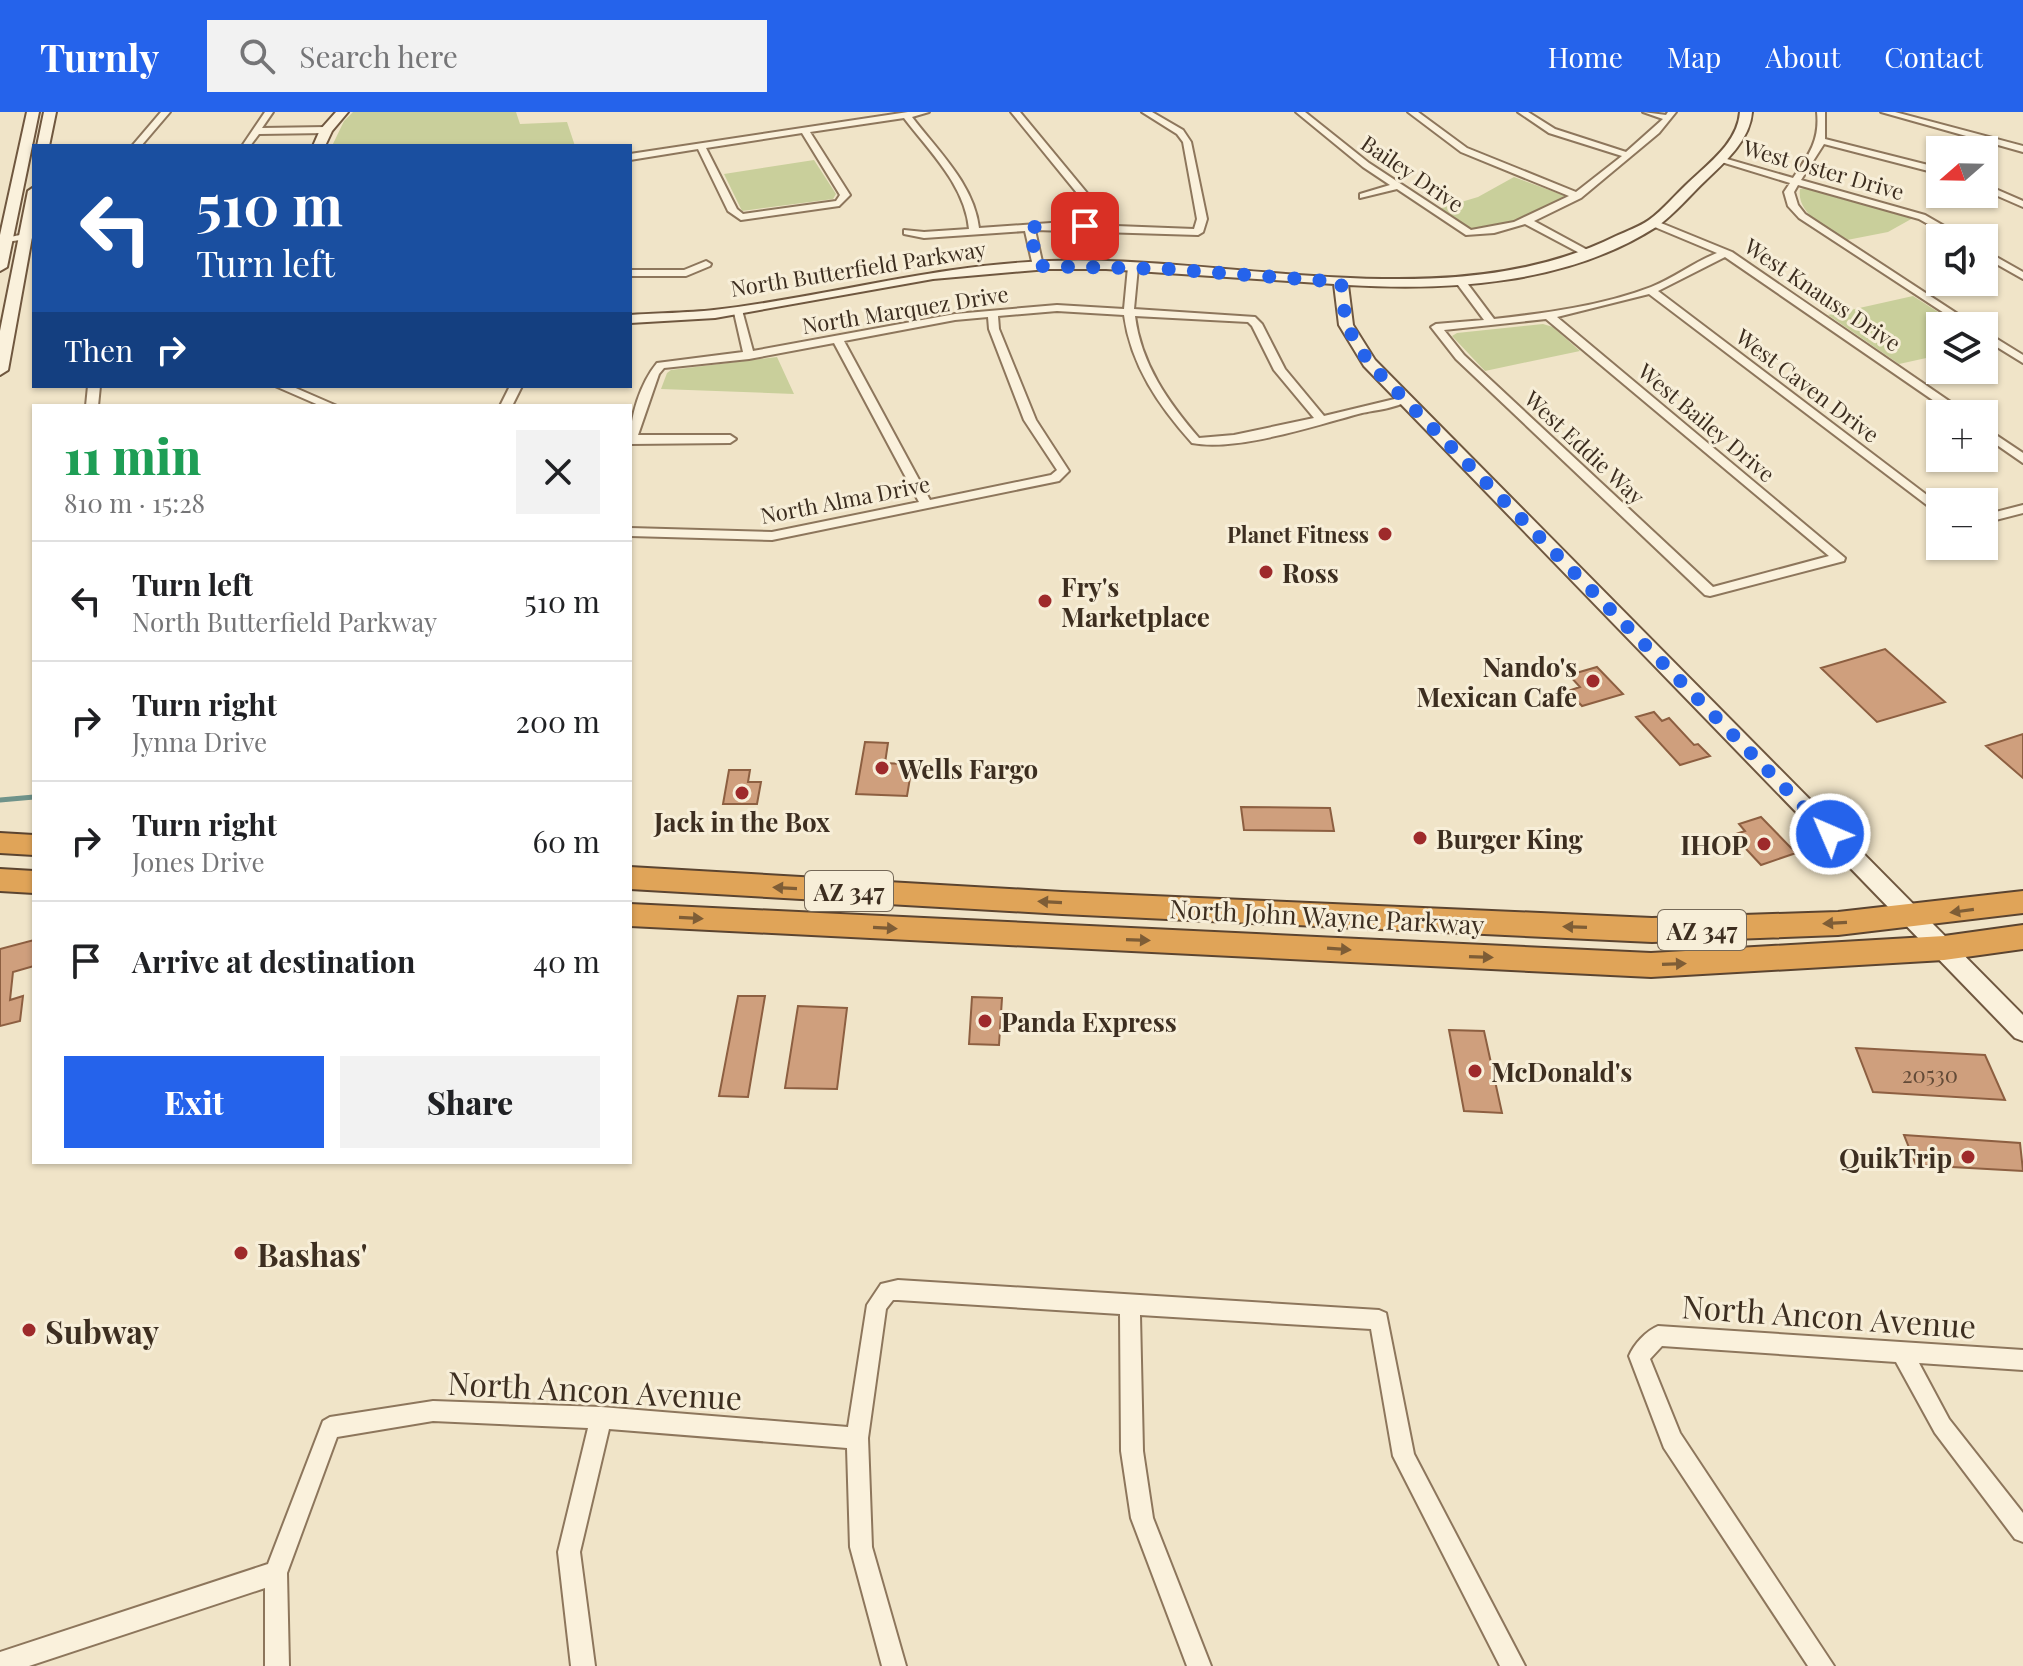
<!DOCTYPE html>
<meta charset="utf-8">
<style>
body{margin:0;font-family:"Playfair Display",serif;background:#f2f2f2;color:#202124;height:100vh;display:flex;flex-direction:column;font-size:30px;white-space:nowrap}
*{box-sizing:border-box;margin:0}
p{font-size:26px;color:#757577}
.icon{flex:none;width:44px;height:44px;fill:none;stroke:currentColor;stroke-width:2;stroke-linecap:round;stroke-linejoin:round}
.map{position:relative;flex:1;overflow:hidden}
.panel{position:absolute;left:32px;top:292px;width:600px;height:760px;display:flex;flex-direction:column;background:#fff;border-radius:0px;box-shadow:0 2px 6px #0004}
.panel>*{flex:none}
.top-card{position:absolute;left:32px;top:32px;width:600px;height:244px;border-radius:0px;box-shadow:0 2px 6px #0004;background:#1a4fa0;color:#fff;overflow:hidden}
.needle{width:52px;rotate:250deg}
.buttons{position:absolute;left:1926px;top:24px;display:grid;gap:16px}
.buttons a{display:grid;place-items:center;width:72px;height:72px;border-radius:0px;background:#fff;box-shadow:0 2px 6px #0004;font-size:40px}
.pin{position:absolute;display:grid;place-items:center;width:68px;height:68px;color:#fff;margin:-34px;border-radius:16px;box-shadow:0 4px 12px #0006}
.me{position:absolute;width:88px;margin:-44px;rotate:315deg;stroke-linejoin:round;filter:drop-shadow(0 0 6px #0008)}
.turn{display:flex;align-items:center;gap:28px;height:168px;padding:0 32px;font-size:36px}
.turn .icon{width:104px;height:104px;stroke-width:2.5}
.turn b{display:block;font-size:56px;line-height:68px}
.then{display:flex;align-items:center;height:76px;padding:0 32px;background:#0003;gap:16px;font-size:30px}
.round{display:grid;place-items:center;flex:none;width:84px;height:84px;border-radius:0px;background:#f2f2f2}
.head{display:flex;align-items:center;justify-content:space-between;height:136px;padding:0 32px}
h1{font-size:48px;font-weight:800;line-height:60px;color:#1e9e55}
.action{display:flex;gap:16px;margin-top:auto;padding:16px 32px}
.action a{flex:1;height:92px;border-radius:0px;background:#2563eb;color:#fff;font-size:32px;font-weight:800;line-height:92px;text-align:center}
.action a+a{background:#f2f2f2;color:#202124}
ul{padding:0;list-style:none}
li{display:flex;align-items:center;gap:24px;height:120px;padding:0 32px;border-top:2px solid #e0e0e0}
li div{flex:1}
li b{display:block;font-size:30px}
li em{font-style:normal}
header{display:flex;align-items:center;gap:48px;box-sizing:border-box;height:112px;padding:0 40px;background:#2563eb;color:#fff}
header strong{font-size:38px}
nav{display:flex;gap:44px;margin-inline-start:auto;font-size:28px}
.search{width:560px;height:72px;background:#f2f2f2;display:flex;align-items:center;gap:20px;box-sizing:border-box;padding:0 28px;border-radius:0px;color:#757577;font-size:30px}
.map>svg:first-child{display:block}
</style>
<header>
<strong>Turnly</strong>
<div class="search"><svg class="icon" aria-label="search" viewBox="0 0 24 24"><circle cx="10" cy="10" r="6"/><path d="M15 15l6 6"/></svg>Search here</div>
<nav><a>Home</a><a>Map</a><a>About</a><a>Contact</a></nav>
</header>
<div class="map">
<svg width="2023" height="1554" viewBox="0 0 2023 1554">
<rect width="100%" height="100%" fill="#f0e4c8"/>
<path fill="#c9cf9b" d="M353,0H516L520,12L567,10L575,34H332L344,9Z
M814,48L836,82L833,87L742,99L724,62Z
M1514,65L1563,83L1566,87C1546,96 1495,123 1474,117C1462,113 1450,102 1441,96L1478,85Z
M1808,76L1913,106L1888,120L1847,128C1828,117 1796,102 1800,77Z
M1913,184L1960,214H1940V243L1899,252L1828,203Z
M1543,212L1553,215L1580,239L1485,259L1452,224L1457,221Z
M777,245L794,282L661,277L667,261L671,258Z"/>
<g fill="none" stroke-linecap="round" stroke-linejoin="round">
<path stroke="#6f938a" stroke-width="5" d="M0,688L34,685"/>
</g>
<path fill="#cf9f7d" stroke="#8d5f41" stroke-width="2" d="M1885,537L1945,590L1877,610L1821,556Z
M1597,555L1623,582L1582,594L1568,579L1580,575L1569,563Z
M1654,600L1662,609L1669,606L1694,633L1698,632L1710,644L1680,653L1636,605Z
M2023,622V666L1986,634Z
M865,630L888,631L885,651L903,652L902,659L911,660L907,684L856,682Z
M729,658H750L748,670H761L757,692H723Z
M1241,695L1330,696L1334,719L1244,718Z
M1761,705L1796,741L1761,753L1733,723L1745,719L1739,712Z
M34,828V854L13,860L10,888L23,884L20,909L0,914V837Z
M738,884H765L748,985L719,984Z
M972,885L1002,886L999,933L969,932Z
M798,894L847,896L837,977L785,976Z
M1449,918L1484,919L1502,1001L1464,999Z
M1856,936L1985,943L2005,988L1873,980Z
M1904,1023L2020,1031L2023,1059L1916,1053Z"/>
<g fill="none" stroke-linecap="round" stroke-linejoin="round">
<g stroke="#8d765c" stroke-width="4">
<path id="street" d="M161,0H170L141,34H132Z
M265,0H273L262,16L326,15L330,18L326,21L259,22L250,34H242Z
M908,0H929L912,5C937,38 974,72 979,116L1051,111L1080,112L1077,81L1011,0H1020L1087,81L1090,113L1194,117L1197,107L1183,30L1177,22L1142,0H1152L1183,18L1191,30L1207,107L1203,120L1198,123L1035,118L1043,154L1038,157L1033,154L1025,119L924,126L904,122V118L924,120L969,117C965,73 929,39 904,6L810,20L850,83L839,94L741,108L728,99L698,37L630,48V42ZM802,21L840,83L836,89L743,102L737,97L706,36Z
M1296,0H1305L1369,51L1471,118L1514,110L1569,84L1461,40L1408,0H1418L1467,36L1576,80L1622,44L1549,21L1518,0H1528L1555,17L1626,40L1663,7L1643,0L1666,3L1668,0H1676L1659,21L1581,86L1534,109L1593,141V145L1589,146L1525,112L1494,121L1466,123L1397,77L1360,86V82L1390,73L1363,55Z
M1817,0H1825V27L1940,56V62L1824,32L1801,68L1925,103L1965,126H1953L1919,107L1798,73L1794,80L1798,93L1805,102L1976,214H1964L1799,106L1788,94L1784,80L1790,71L1715,48L1720,45L1793,66C1809,43 1820,28 1817,0Z
M1881,0H1895L2023,34V40Z
M1984,72L2023,89V95L1984,78Z
M1650,109H1656L1732,140L1965,300L1967,302H1953L1725,145L1658,179L1940,393V403L1649,182L1557,205L1845,446L1844,449L1710,484L1705,483L1456,247L1431,215L1436,212L1484,208L1455,169L1456,167H1464L1494,207C1546,201 1601,194 1651,175C1674,166 1694,150 1717,141L1650,113ZM1546,207L1829,444L1713,475L1464,243L1444,218Z
M34,120V126L6,130L1,127Z
M1984,138L2023,160V167L1984,145Z
M706,149L711,152L710,154L686,164H630V158H684Z
M1133,152L1138,155L1134,197L1255,205L1262,212L1285,257L1324,304L1403,285L1409,288C1397,296 1376,298 1362,301C1317,313 1236,340 1192,331C1159,294 1131,254 1124,203L1057,199L998,204L999,217L1036,308L1069,359L1059,369L772,428L630,424V416L772,420L919,390L834,231L749,247L664,256L659,262L638,323H730L736,327L730,331L630,332C630,304 640,272 657,251L743,240L733,196L742,198L753,239L955,202L1057,193L1124,197L1128,155ZM1135,204L1248,210L1252,214L1274,258L1314,306L1234,323L1199,326C1168,290 1141,252 1135,204ZM988,205L989,217L1024,308L1057,358L1051,363L930,388L844,229L955,208Z
M1984,219L2023,243V251L1984,227Z
M88,274H100L98,294H86Z
M275,274H291L337,294H321Z
M510,274H522L512,294H500Z
M1984,315L2023,341V351L1984,324Z
M2023,393V401L1984,411V403Z
M898,1168L1379,1198L1386,1201L1414,1342L1525,1554H1500L1393,1344L1371,1217L1140,1203L1143,1339L1153,1406L1211,1554H1187L1131,1406L1121,1339L1120,1202L898,1188H893L886,1197L868,1326L872,1435L906,1554H882L850,1435L847,1336L609,1317L580,1440L595,1554H571L558,1440L588,1316L433,1309L337,1325L287,1461L289,1554H265V1476L29,1554H0V1540L268,1452L323,1309L330,1305L433,1289L601,1295L848,1315L867,1193L881,1172Z
M1658,1214L2023,1238V1258L1919,1251L1949,1307L2023,1401V1430L2015,1427L1935,1321L1896,1250L1662,1234L1650,1247L1680,1321L1834,1554H1808L1664,1336L1629,1244C1634,1232 1646,1219 1658,1214Z"/>
</g>
<g stroke="#6f573f" stroke-width="4">
<path id="secondary" d="M27,0H39L7,155L0,159V123Z
M44,0H56L49,34H37Z
M336,0H348L332,19L325,34H313L320,18Z
M1740,0H1752C1750,28 1725,50 1705,69C1690,83 1674,103 1656,115C1567,172 1451,179 1348,173L1353,213L1375,248L2023,903V929L2015,926L1364,254L1339,213L1334,172L1106,157H1048L933,167L715,206L630,211V203C658,201 687,201 714,198C827,185 933,153 1049,149C1231,142 1447,208 1616,124C1627,119 1639,115 1649,108C1663,98 1675,83 1688,71C1709,51 1738,30 1740,0Z
M34,75V114L8,258L0,263V219L28,79Z"/>
</g>
<g stroke="#5b4430" stroke-width="4">
<path id="highway" d="M0,721L34,723V743L0,741Z
M630,755L1062,780L1652,806L1838,800L2023,779V801L1838,823L1652,830L1062,802L630,777Z
M0,757L34,759V781L0,779Z
M630,792L1651,841L1944,824L2023,813V837L1944,848L1651,865L630,814Z"/>
</g>
<use href="#street" fill="#faf1dc" fill-rule="evenodd"/>
<use href="#secondary" fill="#faf1dc" fill-rule="evenodd"/>
<use href="#highway" fill="#e0a458" fill-rule="evenodd"/>
</g>
<defs><path id="oneway-solid" d="M-6-.8H1V-3.2L6.5 0L1 3.2V.8H-6Z" transform="scale(2)"/></defs>
<g fill="#7e5d36">
<use href="#oneway-solid" transform="translate(785 776) rotate(-177)"/>
<use href="#oneway-solid" transform="translate(1050 790) rotate(-177)"/>
<use href="#oneway-solid" transform="translate(1962 799) rotate(172)"/>
<use href="#oneway-solid" transform="translate(691 806) rotate(3)"/>
<use href="#oneway-solid" transform="translate(1835 811) rotate(177)"/>
<use href="#oneway-solid" transform="translate(1575 815) rotate(-178)"/>
<use href="#oneway-solid" transform="translate(885 816) rotate(3)"/>
<use href="#oneway-solid" transform="translate(1138 828) rotate(2)"/>
<use href="#oneway-solid" transform="translate(1339 837) rotate(4)"/>
<use href="#oneway-solid" transform="translate(1481 845) rotate(2)"/>
<use href="#oneway-solid" transform="translate(1674 852) rotate(-2)"/>
</g>
<g fill="none" stroke-linecap="round" stroke-linejoin="round">
<path stroke="#2563eb" stroke-width="14" stroke-dasharray="0 25.2" d="M1085,114L1029,115L1038,154L1168,157L1341,170L1346,213L1369,251L1830,722"/>
</g>
<g fill="#9e2a2b" stroke="#f7eed8" stroke-width="3">
<circle cx="1385" cy="422" r="8"/>
<circle cx="1266" cy="460" r="8"/>
<circle cx="1045" cy="489" r="8"/>
<circle cx="1593" cy="569" r="8"/>
<circle cx="882" cy="656" r="8"/>
<circle cx="742" cy="681" r="8"/>
<circle cx="1420" cy="726" r="8"/>
<circle cx="1764" cy="732" r="8"/>
<circle cx="985" cy="909" r="8"/>
<circle cx="1475" cy="959" r="8"/>
<circle cx="1968" cy="1045" r="8"/>
<circle cx="241" cy="1141" r="8"/>
<circle cx="29" cy="1218" r="8"/>
</g>
<g text-anchor="middle" dominant-baseline="central" stroke-width="6" stroke-linejoin="round" paint-order="stroke">
<g font-size="22" fill="#3d2e20" stroke="#f7eed8">
<text transform="translate(1824 57) rotate(16)">West Oster Drive</text>
<text transform="translate(1413 61) rotate(34)">Bailey Drive</text>
<text transform="translate(858 156) rotate(-9)">North Butterfield Parkway</text>
<text transform="translate(1823 182) rotate(34)">West Knauss Drive</text>
<text transform="translate(905 197) rotate(-9)">North Marquez Drive</text>
<text transform="translate(1808 273) rotate(37)">West Caven Drive</text>
<text transform="translate(1707 310) rotate(40)">West Bailey Drive</text>
<text transform="translate(1585 335) rotate(43)">West Eddie Way</text>
<text transform="translate(845 387) rotate(-11)">North Alma Drive</text>
</g>
<g font-size="22" font-weight="bold" fill="#3d2e20" stroke="#f7eed8" text-anchor="end">
<text x="1369" y="422">Planet Fitness</text>
</g>
<g font-size="22" fill="#624a37">
<text x="1930" y="962">20530</text>
</g>
<g fill="#f7eed8" stroke="#756857" stroke-width="2">
<rect x="805" y="759" width="88" height="40" rx="6"/>
<rect x="1658" y="798" width="88" height="40" rx="6"/>
</g>
<g font-size="24" font-weight="bold" fill="#3d2e20">
<text x="849" y="779">AZ 347</text>
<text x="1702" y="818">AZ 347</text>
</g>
<g font-size="26" font-weight="bold" fill="#3d2e20" stroke="#f7eed8" text-anchor="start">
<text x="1282" y="460">Ross</text>
<text x="1061" y="474">Fry's<tspan x="1061" dy="30">Marketplace</tspan></text>
<text x="1577" y="554" text-anchor="end">Nando's<tspan x="1577" dy="30">Mexican Cafe</tspan></text>
<text x="898" y="656">Wells Fargo</text>
<text x="742" y="709" text-anchor="middle">Jack in the Box</text>
<text x="1436" y="726">Burger King</text>
<text x="1748" y="732" text-anchor="end">IHOP</text>
<text x="1001" y="909">Panda Express</text>
<text x="1491" y="959">McDonald's</text>
<text x="1952" y="1045" text-anchor="end">QuikTrip</text>
</g>
<g font-size="26" fill="#3d2e20" stroke="#f7eed8">
<text transform="translate(1327 804) rotate(3)">North John Wayne Parkway</text>
</g>
<g font-size="32" font-weight="bold" fill="#3d2e20" stroke="#f7eed8" text-anchor="start">
<text x="257" y="1141">Bashas'</text>
<text x="45" y="1218">Subway</text>
</g>
<g font-size="32" fill="#3d2e20" stroke="#f7eed8">
<text transform="translate(1829 1203) rotate(4)">North Ancon Avenue</text>
<text transform="translate(595 1277) rotate(3)">North Ancon Avenue</text>
</g>
</g>
</svg>
<div class="buttons">
<a><svg class="needle" viewBox="-14 -14 28 28"><path d="M0-13l5 13h-10z" fill="#e53935"/><path d="M0 13l5-13h-10z" fill="#757577"/></svg></a>
<a><svg class="icon" aria-label="sound" viewBox="0 0 24 24"><path d="M4 9h4l5-4v14l-5-4H4zM17 9q2 3 0 6"/></svg></a>
<a><svg class="icon" aria-label="layers" viewBox="0 0 24 24"><path d="M12 4l9 5-9 5-9-5zM3 14l9 5 9-5"/></svg></a>
<a>+</a>
<a>−</a>
</div>
<div class="pin" style="left:1085px;top:114px;background:#d93025"><svg class="icon" aria-label="arrive" viewBox="0 0 24 24"><path d="M6 21V4h12l-3 4 3 4H6"/></svg></div>
<svg class="me" style="left:1830px;top:722px" viewBox="-20 -20 40 40"><circle r="17" fill="#2563eb" stroke="#fff" stroke-width="3"/><path d="M0-11L8 9 0 5-8 9z" fill="#fff"/></svg>
<div class="top-card">
<div class="turn"><svg class="icon" aria-label="left" viewBox="0 0 24 24"><path d="M17 20v-9H6M10 6l-5 5 5 5"/></svg><div><b>510 m</b>Turn left</div></div>
<div class="then">Then<svg class="icon" aria-label="right" viewBox="0 0 24 24"><path d="M7 20v-9h11M14 6l5 5-5 5"/></svg></div>
</div>
<section class="panel">
<div class="head"><div><h1>11 min</h1><p>810 m · 15:28</p></div><a class="round"><svg class="icon" aria-label="close" viewBox="0 0 24 24"><path d="M6 6l12 12M18 6L6 18"/></svg></a></div>
<ul>
<li><svg class="icon" aria-label="left" viewBox="0 0 24 24"><path d="M17 20v-9H6M10 6l-5 5 5 5"/></svg><div><b>Turn left</b><p>North Butterfield Parkway</p></div><em>510 m</em></li>
<li><svg class="icon" aria-label="right" viewBox="0 0 24 24"><path d="M7 20v-9h11M14 6l5 5-5 5"/></svg><div><b>Turn right</b><p>Jynna Drive</p></div><em>200 m</em></li>
<li><svg class="icon" aria-label="right" viewBox="0 0 24 24"><path d="M7 20v-9h11M14 6l5 5-5 5"/></svg><div><b>Turn right</b><p>Jones Drive</p></div><em>60 m</em></li>
<li><svg class="icon" aria-label="arrive" viewBox="0 0 24 24"><path d="M6 21V4h12l-3 4 3 4H6"/></svg><div><b>Arrive at destination</b></div><em>40 m</em></li>
</ul>
<div class="action"><a>Exit</a><a>Share</a></div>
</section>
</div>
